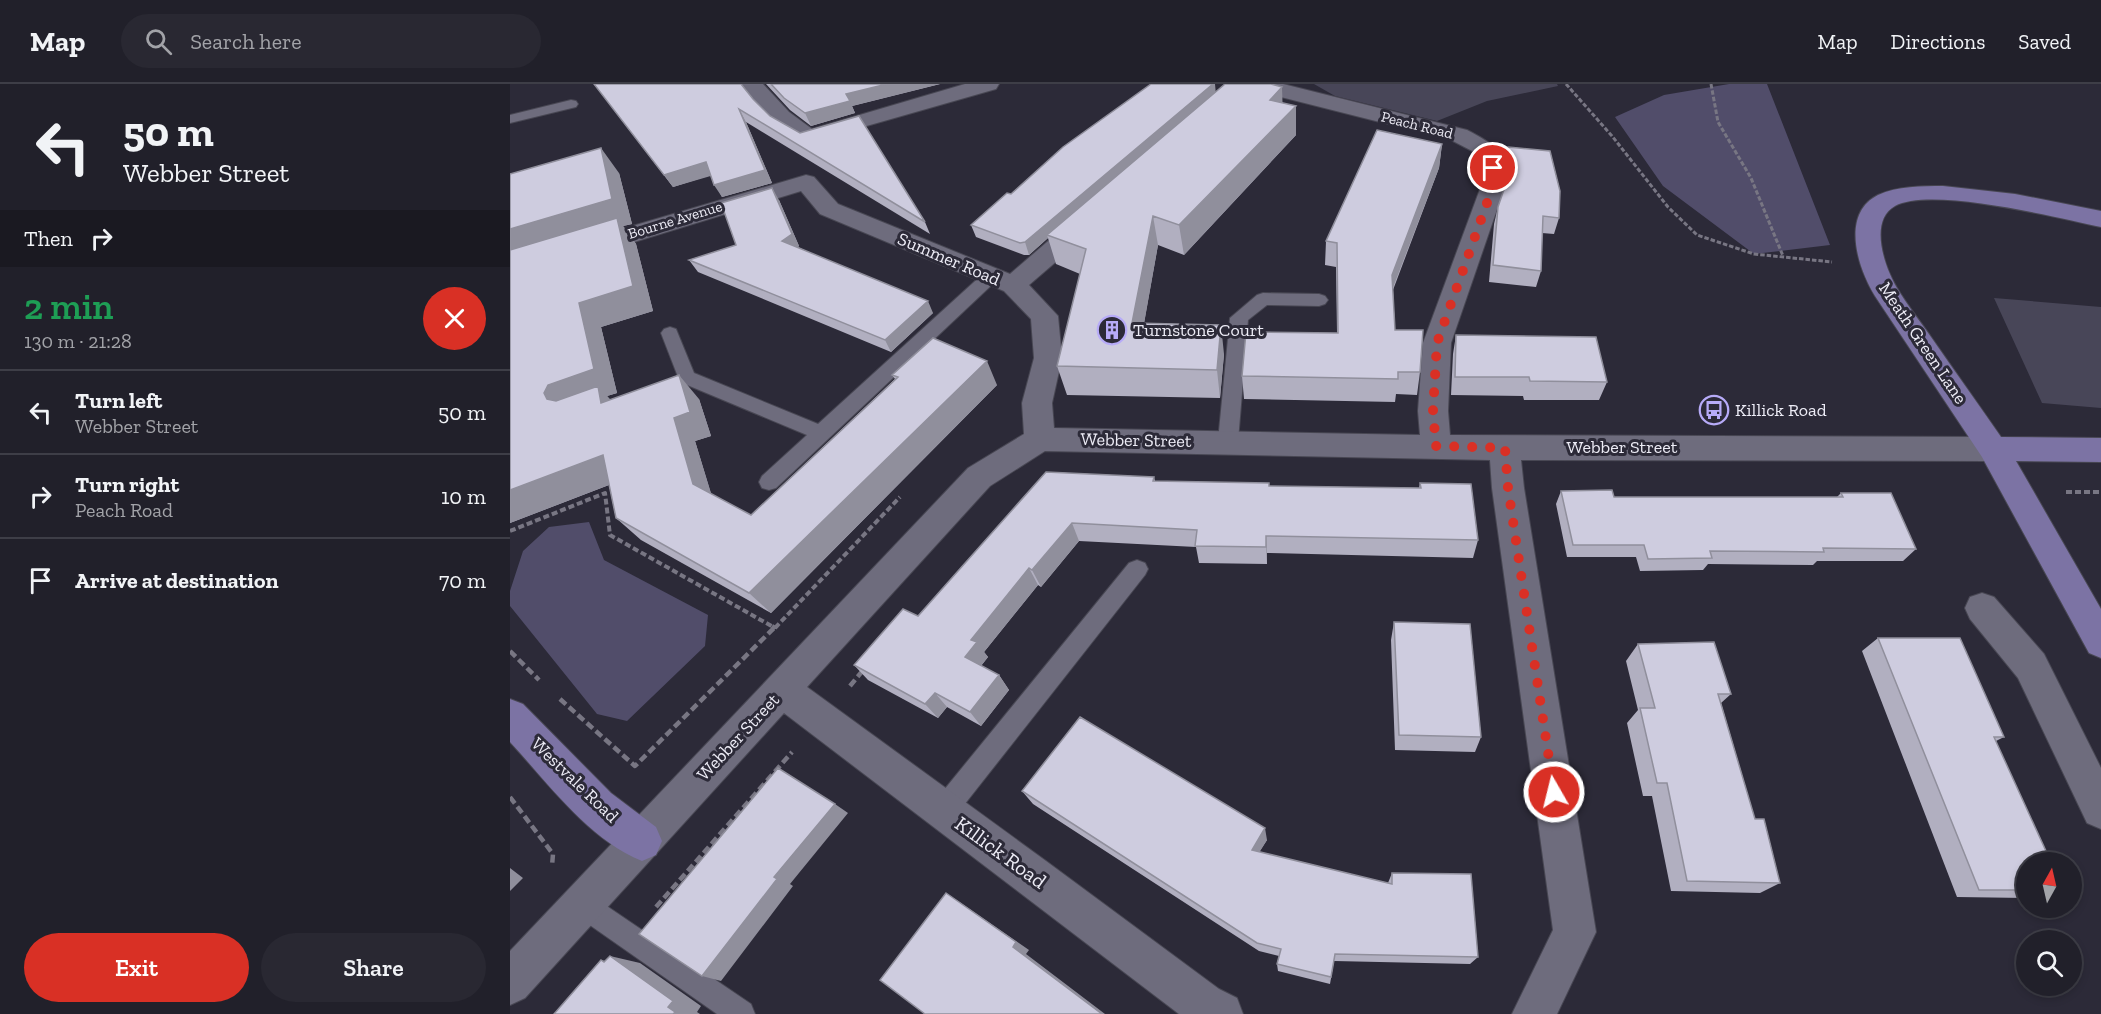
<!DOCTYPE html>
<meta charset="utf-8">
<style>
body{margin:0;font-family:"Zilla Slab",serif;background:#292832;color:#f1f3f6;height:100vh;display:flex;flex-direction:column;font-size:22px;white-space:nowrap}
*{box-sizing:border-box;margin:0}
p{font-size:20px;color:#a2a3a8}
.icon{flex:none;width:33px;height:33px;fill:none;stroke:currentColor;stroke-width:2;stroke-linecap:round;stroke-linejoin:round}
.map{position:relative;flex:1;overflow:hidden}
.sheet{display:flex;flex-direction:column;background:#21202a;width:510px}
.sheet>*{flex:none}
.banner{background:#21202a;color:#f1f3f6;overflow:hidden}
.needle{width:39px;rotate:8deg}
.tools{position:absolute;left:1506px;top:768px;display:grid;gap:12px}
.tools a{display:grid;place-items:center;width:66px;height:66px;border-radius:50%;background:#21202a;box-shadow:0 3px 9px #0003,0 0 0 2px #3e3e47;font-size:30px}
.pin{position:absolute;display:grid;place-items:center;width:51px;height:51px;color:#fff;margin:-26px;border:3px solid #fff;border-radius:50%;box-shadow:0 2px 6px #0007}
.me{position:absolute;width:66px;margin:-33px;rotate:352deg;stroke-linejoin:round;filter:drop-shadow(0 0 4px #0008)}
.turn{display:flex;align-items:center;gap:21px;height:126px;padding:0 24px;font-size:27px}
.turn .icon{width:78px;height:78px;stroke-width:2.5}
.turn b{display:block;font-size:42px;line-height:51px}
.then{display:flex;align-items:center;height:57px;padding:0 24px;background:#0003;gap:12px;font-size:22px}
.round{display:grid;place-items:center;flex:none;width:63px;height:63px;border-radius:32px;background:#292832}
.headline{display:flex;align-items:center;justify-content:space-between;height:102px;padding:0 24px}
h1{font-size:36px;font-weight:600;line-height:45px;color:#1e9e55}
.button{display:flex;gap:12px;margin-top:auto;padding:12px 24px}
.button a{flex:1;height:69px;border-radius:36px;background:#d93025;color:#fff;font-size:24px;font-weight:600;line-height:69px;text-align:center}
.button a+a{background:#292832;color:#f1f3f6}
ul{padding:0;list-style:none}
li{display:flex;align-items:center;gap:18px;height:84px;padding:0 24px;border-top:2px solid #3e3e47}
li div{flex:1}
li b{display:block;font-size:22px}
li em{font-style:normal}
header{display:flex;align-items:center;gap:36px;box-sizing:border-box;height:84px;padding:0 30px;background:#21202a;border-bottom:2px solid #3e3e47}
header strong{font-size:28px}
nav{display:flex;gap:33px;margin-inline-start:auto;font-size:21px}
.search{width:420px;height:54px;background:#292832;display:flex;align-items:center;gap:15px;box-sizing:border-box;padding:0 21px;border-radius:33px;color:#a2a3a8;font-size:22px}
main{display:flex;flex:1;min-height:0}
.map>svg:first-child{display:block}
</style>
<header>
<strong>Map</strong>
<div class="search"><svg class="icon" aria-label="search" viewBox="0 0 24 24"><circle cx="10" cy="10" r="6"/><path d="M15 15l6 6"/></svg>Search here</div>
<nav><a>Map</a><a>Directions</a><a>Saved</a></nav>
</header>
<main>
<section class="sheet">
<div class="banner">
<div class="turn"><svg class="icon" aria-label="left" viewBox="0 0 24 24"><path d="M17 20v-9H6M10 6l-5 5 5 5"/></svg><div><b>50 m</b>Webber Street</div></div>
<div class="then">Then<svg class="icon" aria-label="right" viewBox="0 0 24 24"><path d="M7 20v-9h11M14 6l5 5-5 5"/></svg></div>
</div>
<div class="headline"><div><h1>2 min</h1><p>130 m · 21:28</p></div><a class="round" style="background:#d93025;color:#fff"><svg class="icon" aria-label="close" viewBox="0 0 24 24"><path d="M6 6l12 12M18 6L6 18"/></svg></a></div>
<ul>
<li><svg class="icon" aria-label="left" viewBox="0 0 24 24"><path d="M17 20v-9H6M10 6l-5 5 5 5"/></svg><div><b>Turn left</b><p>Webber Street</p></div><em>50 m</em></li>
<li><svg class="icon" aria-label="right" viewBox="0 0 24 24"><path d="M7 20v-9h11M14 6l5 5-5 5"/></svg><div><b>Turn right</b><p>Peach Road</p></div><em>10 m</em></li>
<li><svg class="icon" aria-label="arrive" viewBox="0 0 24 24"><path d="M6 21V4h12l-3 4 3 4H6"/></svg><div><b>Arrive at destination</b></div><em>70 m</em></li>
</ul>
<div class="button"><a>Exit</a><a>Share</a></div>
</section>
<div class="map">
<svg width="1591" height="930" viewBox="0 0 1591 930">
<rect width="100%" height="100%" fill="#2c2a38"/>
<path fill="#484658" d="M804,0H1047L1048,2L977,17L927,37L825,12Z
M1484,214L1591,223V324L1532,319Z"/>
<path fill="#514d6a" d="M1219,0H1257L1320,161L1244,170L1153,102L1105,33L1154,11Z
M79,438L94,476L198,531L195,562L117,637L87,630L0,522V507L13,467L39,443Z"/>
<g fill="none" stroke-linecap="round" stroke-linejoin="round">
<g stroke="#484753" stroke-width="2">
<path id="lane" d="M61,16L66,17L68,20L66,23L0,39V31Z
M481,186L487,188L489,192L487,196L266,404L259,406L252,404L249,398L252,392L297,351L170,298L151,249L154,245L160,243L166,245L184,289L308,340L475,188Z
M753,209L809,210L815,212L818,216L815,220L809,222L757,221L738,236L728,357L725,362L718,364L711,362L708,357L720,234L747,211Z
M627,476L635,479L638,485L635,491L443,735L434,739L425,735L421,726L425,717L619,479Z
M73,808L82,812L241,920L245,930H207L64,830L60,821L64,812Z"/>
</g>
<g stroke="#484753" stroke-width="2">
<path id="street" d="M230,0H253L279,28L302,45L455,0H489L486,5L297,59C271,52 245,21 230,0Z
M736,0H773L957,46C989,63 995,67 994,105L941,259L938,327L940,351L1483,353L1494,357L1498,365L1494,373L1483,377L1011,376L1014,404L1086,848L1047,930H1002L1043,846L982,404L980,376L535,367L480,402L297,603L536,777L709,905L727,914L733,930H669L274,629L15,914L0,921V867L458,384L514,350L512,319L524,274L521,235L494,207L310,130L291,107L0,196V178L296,91L304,93L328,120L500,190L566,133L575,131L584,133L588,139L584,145L519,201L548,232L552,274L542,319L544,344L910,351L908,327L913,259L970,105L971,84L966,69L941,56L739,5Z
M1472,509L1484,513L1534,570L1591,684V745L1577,739L1508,594L1460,535L1455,524L1460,513Z"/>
</g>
<g stroke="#484753" stroke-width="2">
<path id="secondary" d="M1433,102L1505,110L1591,127V143C1549,134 1421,102 1385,122C1358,137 1375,184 1387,204C1397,221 1410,237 1421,253C1444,286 1468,320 1491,353L1591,354V378L1506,377L1591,525V574L1579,569L1472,373L1365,212C1348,185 1330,130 1368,111C1387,102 1412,102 1433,102Z
M0,615L13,620L101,709L146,743L152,757L146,771L132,777C78,755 39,700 0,658Z"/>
</g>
<path stroke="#787683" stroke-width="3" stroke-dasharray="4.5 2" stroke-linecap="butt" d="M1056,0L1102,52L1158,123L1187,151L1244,170L1322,178
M1201,0L1208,38L1241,94L1273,172"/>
<path stroke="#787683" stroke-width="4" stroke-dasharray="6 3" stroke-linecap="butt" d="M1556,408H1591
M0,447L95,409L100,451L265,544
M265,544L390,413"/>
<path stroke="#787683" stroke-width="4.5" stroke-dasharray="8 4" stroke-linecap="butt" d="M262,542L265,544
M0,567L29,596
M340,602L354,585
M50,615L125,682L266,542
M0,713L43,770L42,782
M146,823L282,668"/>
<use href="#lane" fill="#6e6c7d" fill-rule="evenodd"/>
<use href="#street" fill="#6e6c7d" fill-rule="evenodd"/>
<use href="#secondary" fill="#7c73a4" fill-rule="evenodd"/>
</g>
<path fill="#b1afc0" d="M84,0H231L243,15L260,32L415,138L420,150L236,38L262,99L212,113L201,91L163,103Z
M256,0H430L342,22L345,29L301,42L280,26Z
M706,8L786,22V51L674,171L648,161L634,239L714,270L710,314L557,311L547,282L570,190L546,180L538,154L519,171H514L466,153L461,141L501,110Z
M932,60L929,84L883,206L885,246L910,288L907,311L886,310L885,318L734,315L732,292L827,249L826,183L815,181L816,157Z
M998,63L1049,134L1044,150L1032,149L1031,187L1026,203L979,198L984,140L988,123L996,100L995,79Z
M1,89H109L122,140L113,142L126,160L143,227L91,243L107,309L97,312L100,316L189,315L201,352L185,357L201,410L241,431L385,295L382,291L487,301L261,529L131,456L106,434L99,401L0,439Z
M269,116L289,162L288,163L423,229L381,268L188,188L179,176L226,161Z
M946,251L1097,298L1089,316H1014L1013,312L941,311L943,270Z
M536,388L644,393L645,397L759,402L909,404L910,399L968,456L963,474L757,469V480L689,479L686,463L569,457L531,503L528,501L474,568L478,573L471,582L489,591L499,606L471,642L437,623L428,634L358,596L344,581L408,532Z
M1051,407L1104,413H1327L1331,409L1406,465L1393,477H1307L1303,481L1198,480L1193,486L1130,487L1126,473H1057L1046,420Z
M884,538L971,653L965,668L885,666L881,556Z
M1368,554L1494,653L1486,657L1516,778V814L1447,813L1352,567Z
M1128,560L1221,610L1211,619L1245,735L1270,799L1250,809L1161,807L1142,712H1133L1117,639L1128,626L1116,577Z
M512,707L757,756L749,768L878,799L882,789L968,873L960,880L824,877L820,900L768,887L767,880L769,872L749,867L523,720Z"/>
<path fill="#908f9c" d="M377,0H430L342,22L345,29L301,42L295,29L336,10Z
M703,0H705L706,11L537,151L538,154L519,171L515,158Z
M772,3L773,33L760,16Z
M786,22V51L674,171L669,141Z
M229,25L236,38L262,99L212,113L204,101Z
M932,60L929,84L879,214L882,191Z
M91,64L109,89L122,140L113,142L126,160L143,227L91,243L107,309L97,312L111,326L62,325L37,315L34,309L0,177V145Z
M196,78L204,91L163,103L154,91Z
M262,104L269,116L289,162L279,169L272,157Z
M643,132L648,161L629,268L622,239Z
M418,217L423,229L381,268L375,256Z
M711,241L714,270L710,314L707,286Z
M477,277L487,301L261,529L239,509Z
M169,291L189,315L201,352L185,357L205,422L183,400L164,334Z
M93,371L117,394L0,439V406Z
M562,439L569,457L531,503L522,486Z
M756,452L757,469V480L756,463Z
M519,484L528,501L474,568L478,573L466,588L455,573L461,556Z
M489,591L499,606L471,642L460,628Z
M425,609L437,623L428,634L415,620Z
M325,720L338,729L280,800L283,802L211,897L192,892L264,793Z
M755,744L757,756L744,777L742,766Z
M0,784L13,794L0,807Z
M436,809L451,819L519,866L516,870L595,930H592L503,863Z
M100,872L130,879L191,922L187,928L190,930H163L91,876L111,880Z"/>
<path fill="#ceccdf" stroke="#908f9c" stroke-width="1.5" d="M84,0H231L243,15L260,32L290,49L349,32L415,138L229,25L255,86L204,101L196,78L154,91Z
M261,0H377L336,10L340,17L295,29L274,14Z
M641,0H703L515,158L510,159L461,141L497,109L501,110L553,63Z
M715,0H761L772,3L760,16L786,22L669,141L643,132L622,239L711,241L707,286L547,282L576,165L537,151Z
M867,46L932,60L882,191L885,246H913L910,288H888V295L732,292L736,248L828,249L827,159L816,157Z
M998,63L1040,67L1050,107L1049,134L1033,132L1031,187L983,181L988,123L1000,88Z
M91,64L102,115L0,145V90Z
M262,104L282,150L272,157L418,217L375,256L179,176L226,161L211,119Z
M107,134L123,202L69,219L84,285L38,301L34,309L37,315L46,317L88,302L91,319L169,291L180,328L164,334L183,400L241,431L388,293L382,291L423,254L477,277L239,509L106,434L93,371L0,406V166Z
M946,251L1086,253L1097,298L1020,297L1019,293H945Z
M536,388L644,393L643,397L759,399V402L911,404L910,399L961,400L968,456L756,452V463L685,462L687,446L562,439L522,486L519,484L461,556L467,558L455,573L489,591L460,628L425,609L415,620L344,581L393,525L408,532Z
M1102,406L1104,413H1333L1331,409H1381L1406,465L1313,464L1314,468L1200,467L1202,474L1138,475L1134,461H1063L1051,407Z
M884,538L960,540L971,653L889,651Z
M1368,554H1450L1494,653H1484L1541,778H1516V806H1469Z
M1204,558L1221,610H1208L1245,735H1254L1270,799L1177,797L1157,699H1147L1130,624H1145L1128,560Z
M570,633L755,744L742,766L882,800V789L961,790L968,873L825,870L821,893L767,880L771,865L747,859L512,707Z
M268,684L325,720L264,793L267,795L192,892L129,850Z
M436,809L506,858L503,863L592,930H415L370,896Z
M100,872L163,917L158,923L165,928L163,930H44L91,876L94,878Z"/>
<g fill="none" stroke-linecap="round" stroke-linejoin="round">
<path stroke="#d93025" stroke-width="10" stroke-dasharray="0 18" d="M983,84L982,105L927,259L923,327L926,362L995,364L998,404L1044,708"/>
</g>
<defs>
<g id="building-ring" transform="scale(1.5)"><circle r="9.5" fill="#2c2a38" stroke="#b7abf8" stroke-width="1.5"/><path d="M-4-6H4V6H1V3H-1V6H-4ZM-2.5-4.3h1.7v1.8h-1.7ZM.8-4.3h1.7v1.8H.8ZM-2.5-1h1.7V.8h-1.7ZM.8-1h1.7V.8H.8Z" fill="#b7abf8"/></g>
<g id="bus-ring" transform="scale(1.5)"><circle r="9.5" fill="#2c2a38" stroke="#b7abf8" stroke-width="1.5"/><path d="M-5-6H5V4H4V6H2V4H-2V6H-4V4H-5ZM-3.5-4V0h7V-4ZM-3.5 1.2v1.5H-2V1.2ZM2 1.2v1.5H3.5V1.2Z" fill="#b7abf8"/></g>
</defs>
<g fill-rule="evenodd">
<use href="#building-ring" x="602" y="246"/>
<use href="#bus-ring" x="1204" y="326"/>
</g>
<g text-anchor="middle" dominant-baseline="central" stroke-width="6" stroke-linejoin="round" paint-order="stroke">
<g font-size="15" fill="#edecf6" stroke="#2c2a38">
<text transform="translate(907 41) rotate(14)">Peach Road</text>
<text transform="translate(165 136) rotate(-17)">Bourne Avenue</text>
</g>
<g font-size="18" fill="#edecf6" stroke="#2c2a38">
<text transform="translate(439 175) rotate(23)">Summer Road</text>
<text transform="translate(1413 259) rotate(56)">Meath Green Lane</text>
<text transform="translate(626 356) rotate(1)">Webber Street</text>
<text x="1112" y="363">Webber Street</text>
<text transform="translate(228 653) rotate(-47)">Webber Street</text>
<text transform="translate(65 696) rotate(44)">Westvale Road</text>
</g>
<g font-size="18" fill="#edecf6" stroke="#2c2a38" text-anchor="start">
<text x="623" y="246">Turnstone Court</text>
<text x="1225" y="326">Killick Road</text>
</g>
<g font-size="21" fill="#edecf6" stroke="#2c2a38">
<text transform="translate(491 768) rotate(36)">Killick Road</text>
</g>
</g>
</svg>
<div class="tools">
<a><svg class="needle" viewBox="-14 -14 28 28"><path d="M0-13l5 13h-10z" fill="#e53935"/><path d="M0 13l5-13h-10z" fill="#a2a3a8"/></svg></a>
<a><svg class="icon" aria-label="search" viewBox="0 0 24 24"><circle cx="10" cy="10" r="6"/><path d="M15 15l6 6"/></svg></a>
</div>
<div class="pin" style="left:983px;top:84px;background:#d93025"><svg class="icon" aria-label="arrive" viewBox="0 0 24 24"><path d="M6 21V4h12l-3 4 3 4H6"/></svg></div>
<svg class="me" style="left:1044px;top:708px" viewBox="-20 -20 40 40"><circle r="17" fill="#d93025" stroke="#fff" stroke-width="3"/><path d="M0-11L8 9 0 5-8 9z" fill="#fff"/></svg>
</div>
</main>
